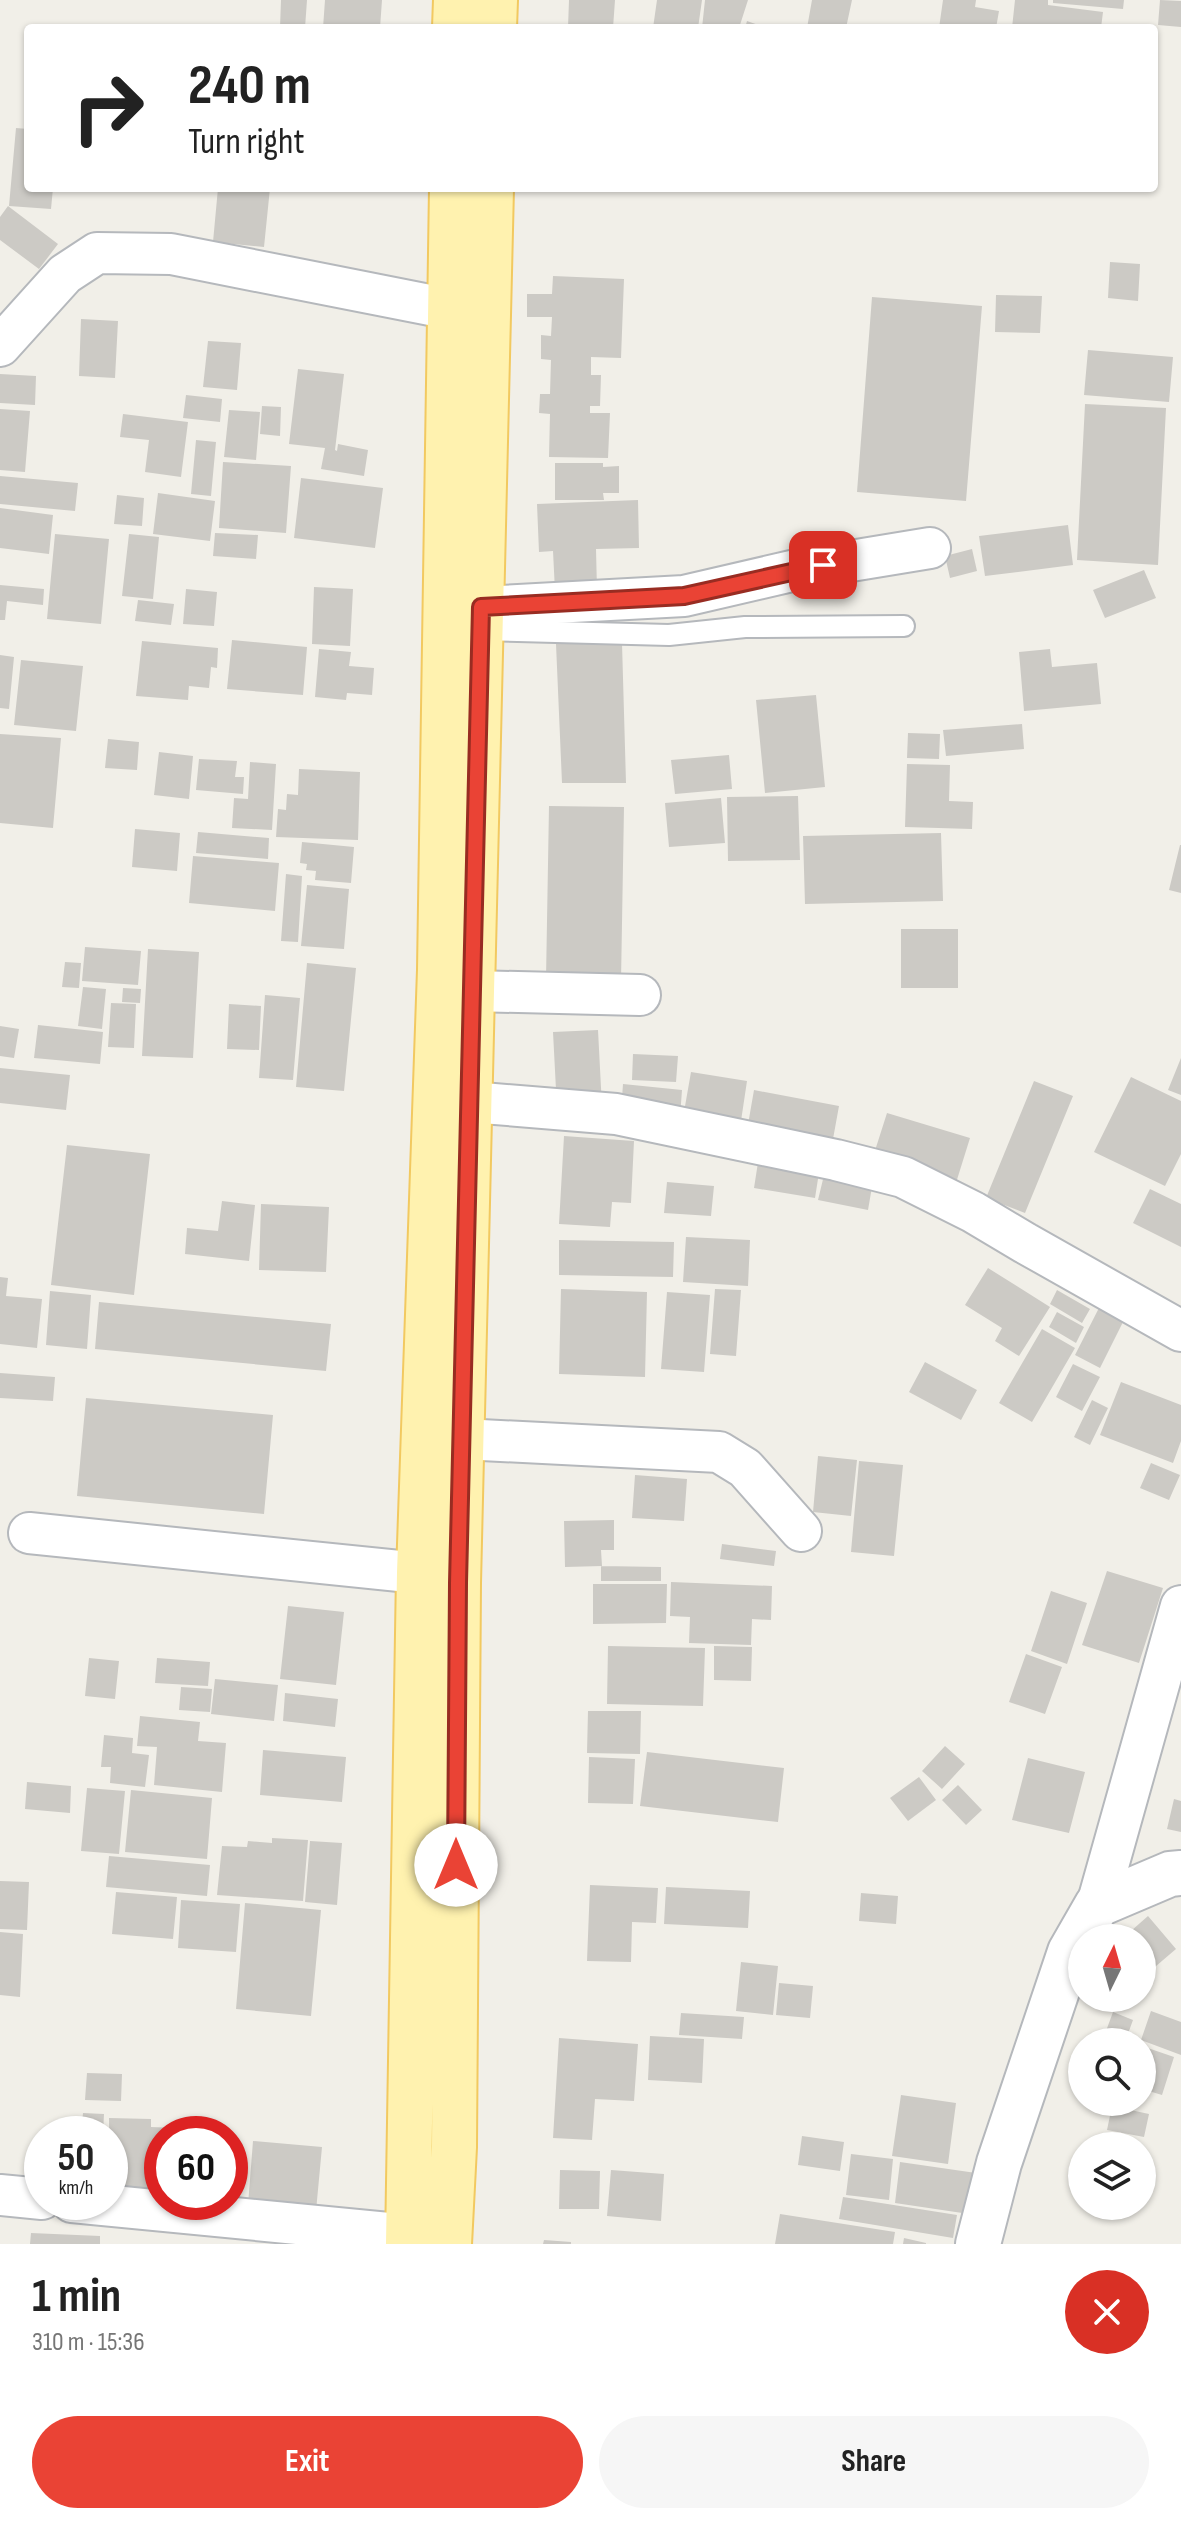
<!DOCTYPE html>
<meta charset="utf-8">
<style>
body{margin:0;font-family:"Sofia Sans Condensed",sans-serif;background:#f6f6f6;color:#222;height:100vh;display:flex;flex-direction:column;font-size:30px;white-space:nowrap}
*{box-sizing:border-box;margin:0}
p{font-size:26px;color:#767676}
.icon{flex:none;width:44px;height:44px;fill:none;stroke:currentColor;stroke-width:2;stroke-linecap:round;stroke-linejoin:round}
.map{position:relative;height:2244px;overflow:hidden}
.side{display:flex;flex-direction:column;background:#fff;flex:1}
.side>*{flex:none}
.guide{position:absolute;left:24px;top:24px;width:1134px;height:168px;border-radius:8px;box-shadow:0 2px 6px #0004;background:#fff;color:#222;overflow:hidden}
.needle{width:52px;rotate:5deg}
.controls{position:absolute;left:1068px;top:1924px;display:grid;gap:16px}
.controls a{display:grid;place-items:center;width:88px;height:88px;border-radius:50%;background:#fff;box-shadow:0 2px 6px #0004;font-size:40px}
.speed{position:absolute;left:24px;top:2116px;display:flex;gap:16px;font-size:40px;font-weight:700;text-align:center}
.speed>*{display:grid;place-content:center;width:104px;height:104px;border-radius:50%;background:#fff;box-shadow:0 2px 6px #0004;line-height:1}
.speed small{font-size:20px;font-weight:400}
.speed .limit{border:12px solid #d22;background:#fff;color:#111}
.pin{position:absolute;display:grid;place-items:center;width:68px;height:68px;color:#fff;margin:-34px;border-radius:16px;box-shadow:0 4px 12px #0006}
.me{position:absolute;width:88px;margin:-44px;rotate:0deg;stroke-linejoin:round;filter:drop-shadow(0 0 6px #0008)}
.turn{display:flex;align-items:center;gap:28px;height:168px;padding:0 32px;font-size:36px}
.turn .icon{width:104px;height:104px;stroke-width:2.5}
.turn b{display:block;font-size:56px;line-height:68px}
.round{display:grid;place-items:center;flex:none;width:84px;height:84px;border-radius:42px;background:#f6f6f6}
.summary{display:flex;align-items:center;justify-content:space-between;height:136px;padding:0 32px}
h1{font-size:48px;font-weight:700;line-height:60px}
.button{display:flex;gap:16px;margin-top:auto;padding:16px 32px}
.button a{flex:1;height:92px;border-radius:48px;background:#ea4335;color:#fff;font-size:32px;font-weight:700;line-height:92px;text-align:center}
.button a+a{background:#f6f6f6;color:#222}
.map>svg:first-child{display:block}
</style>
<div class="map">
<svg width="1181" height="2244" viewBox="0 0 1181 2244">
<rect width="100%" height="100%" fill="#f1efe8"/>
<path fill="#cccac5" d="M281,0H307L305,28H280Z
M325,0H382L380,28H323Z
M569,0H615L613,28H568Z
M657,0H702L698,28H653Z
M705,0H748L739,28H702Z
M812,0H852L846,28H807Z
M943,0H976L975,7L999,11L996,28H939Z
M1015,0H1048V5L1103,12L1101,28H1012Z
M1053,0H1124L1123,9L1053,3Z
M1160,0L1181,1V27L1158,25Z
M747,21L767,28H745Z
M16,128L28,129V188H53L51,209L9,206Z
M218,188H270L264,247L213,242Z
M8,206L58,244L39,269L0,240V217Z
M1110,262L1140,264L1138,301L1108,298Z
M553,276L624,279L621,358L591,357V375H601L600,406H590V413H610L608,458L549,457L550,414L539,413L540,394H550L551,360L541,359V335L551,336L552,317H527V294H552Z
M996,295L1042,296L1040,333L995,332Z
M872,297L982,306L966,501L857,492Z
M81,319L118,321L115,378L79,376Z
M208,341L241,343L237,390L203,387Z
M1088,350L1173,357L1169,402L1084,395Z
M298,369L344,374L335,450L337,451L338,444L368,450L364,476L321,469L325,448L289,444Z
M0,374L36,376L35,405L0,403Z
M186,395L222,399L220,422L183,418Z
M1085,404L1166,408L1158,565L1077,560Z
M262,406L281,407L280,436L260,434Z
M0,409L30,411L25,472L0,470Z
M229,410L260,412L256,460L224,457Z
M123,414L188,422L181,477L145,472L149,440L120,437Z
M196,440L216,442L211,496L191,494Z
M223,462L291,466L286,533L219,528Z
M555,463H603V467L619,466V493H603L604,500H555Z
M0,476L78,483L75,511L0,504Z
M301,478L383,488L375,548L294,538Z
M158,493L215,501L210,541L153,534Z
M117,495L144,498L142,526L114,524Z
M638,500L639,548L596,549L597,590L555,591L553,551L539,552L537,504Z
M0,508L53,515L49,554L0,548Z
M1068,525L1073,565L985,576L979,536Z
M215,533L258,535L256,559L213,556Z
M55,534L109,539L101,624L47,619Z
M129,534L159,537L153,599L122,596Z
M972,549L977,571L950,578L945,556Z
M1144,570L1156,598L1105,618L1093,590Z
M0,585L44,589L43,605L7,601L5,620H0Z
M314,587L353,589L350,646L312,644Z
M186,589L217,592L214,626L183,624Z
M138,600L174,604L171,625L135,621Z
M232,640L307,647L303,695L227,689Z
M142,641L218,648L217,668L211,667L209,688L189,686L188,700L136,696Z
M622,643L626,783H562L556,644Z
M319,649L351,652L349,666L374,668L372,695L347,693L346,700L315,697Z
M1050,649L1052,667L1097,663L1101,704L1024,711L1019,652Z
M0,655L14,657L9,709L0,708Z
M21,660L83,666L76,731L14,725Z
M816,695L825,787L765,793L756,700Z
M1022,724L1024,749L946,756L943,730Z
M908,733L940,734L939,759L907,758Z
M0,734L61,738L53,828L0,823Z
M108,739L139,742L137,770L105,768Z
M159,752L193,756L189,799L154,795Z
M729,755L732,789L675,794L671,760Z
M199,759L237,761L235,777H244L243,794L196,790Z
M250,762L276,764L272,830L232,828L234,798L248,799Z
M907,764L950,765L949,801L973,802L972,829L905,827Z
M299,769L360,772L358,840L276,837L278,809L286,810L287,794L298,795Z
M798,796L800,860L728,861L727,797Z
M721,798L725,843L669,847L665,803Z
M549,806L624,807L621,981L546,979Z
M135,829L180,833L177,871L132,867Z
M198,832L269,838L268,859L196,853Z
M941,833L943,901L805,904L803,836Z
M302,842L354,847L351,883L315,880L316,871L306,870L307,864L300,863Z
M1180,845H1181V893L1169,890Z
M193,856L279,863L275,911L189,903Z
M286,874L302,876L298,942L281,941Z
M307,885L349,889L344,949L301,946Z
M901,929H958V988H901Z
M85,947L141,951L138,985L82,981Z
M148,949L199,952L193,1058L142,1056Z
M65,962L81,963L79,988L62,987Z
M307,963L356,968L344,1091L296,1087Z
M83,987L106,989L102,1029L78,1026Z
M123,988L141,989L140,1003L122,1002Z
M265,995L300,998L293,1080L259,1078Z
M111,1003L136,1004L134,1048L108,1047Z
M229,1004L261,1006L259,1050L227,1049Z
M38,1025L103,1032L100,1064L34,1058Z
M0,1026L19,1029L14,1058L0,1056Z
M598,1030L602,1107L557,1109L553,1032Z
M633,1054L678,1056L676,1082L632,1080Z
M1181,1058V1095L1168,1090Z
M0,1068L70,1075L66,1110L0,1103Z
M691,1072L747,1081L741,1121L684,1112Z
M1131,1077L1181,1101V1154L1165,1186L1094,1152Z
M1034,1081L1073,1096L1025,1213L986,1198Z
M623,1084L682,1090L680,1117L621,1112Z
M754,1090L839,1106L831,1150L746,1136Z
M887,1113L970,1138L955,1186L872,1160Z
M564,1136L634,1141L631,1203L612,1202L610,1227L559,1224Z
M67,1145L150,1154L134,1295L51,1285Z
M759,1156L820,1166L815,1198L754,1188Z
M825,1171L873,1181L868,1210L818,1200Z
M667,1182L714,1186L711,1216L664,1213Z
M1150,1189L1181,1204V1247L1133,1223Z
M222,1201L255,1205L249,1261L185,1254L187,1228L218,1231Z
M261,1204L329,1207L326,1272L259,1270Z
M686,1237L750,1240L748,1286L683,1282Z
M559,1240L674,1242L673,1277L559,1275Z
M988,1268L1050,1307L1019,1356L995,1341L1002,1328L965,1305Z
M0,1277L8,1278L6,1296L42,1299L37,1348L0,1344Z
M561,1289L647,1292L645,1377L559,1374Z
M715,1289L741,1290L736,1356L710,1354Z
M1057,1290L1090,1309L1082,1323L1050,1304Z
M50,1291L91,1295L87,1349L46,1345Z
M667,1292L710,1295L704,1372L661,1369Z
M99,1302L331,1324L326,1371L95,1349Z
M1101,1304L1126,1316L1100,1368L1075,1355Z
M1057,1312L1084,1327L1076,1343L1049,1327Z
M1042,1329L1075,1348L1032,1422L999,1403Z
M925,1362L977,1390L961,1420L909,1392Z
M1073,1364L1100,1377L1082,1411L1056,1397Z
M0,1373L55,1377L53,1401L0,1398Z
M1121,1382L1181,1405V1441L1173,1463L1100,1435Z
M86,1398L273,1415L264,1514L77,1496Z
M1092,1400L1108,1408L1090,1445L1074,1437Z
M818,1456L857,1460L851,1516L813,1512Z
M859,1461L903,1465L894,1556L851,1552Z
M1151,1463L1180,1475L1169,1500L1140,1488Z
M635,1475L687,1479L684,1521L632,1518Z
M614,1520V1550H601L602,1566L565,1567L564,1521Z
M722,1544L776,1551L774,1566L720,1559Z
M601,1566L661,1567V1581H601Z
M1107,1571L1163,1588L1139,1663L1082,1645Z
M671,1582L772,1586L771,1620L752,1619L751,1645L689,1643L690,1617L670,1616Z
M593,1584H667L666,1623L593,1624Z
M1051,1591L1087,1603L1067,1664L1031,1651Z
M288,1606L344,1612L336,1685L280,1679Z
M608,1646L705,1648L703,1706L607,1704Z
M714,1646L752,1647L751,1681L714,1680Z
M1026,1654L1062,1667L1045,1714L1009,1702Z
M89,1658L119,1661L115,1699L85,1696Z
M157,1658L210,1662L208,1686L155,1683Z
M215,1679L278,1685L274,1721L211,1714Z
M181,1687L212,1689L210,1712L179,1710Z
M285,1693L338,1699L335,1727L283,1721Z
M588,1711H641L640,1754L587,1753Z
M140,1716L200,1722L198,1741L226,1743L222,1792L154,1785L157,1747L137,1746Z
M104,1735L133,1738L132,1753L149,1755L145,1787L110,1783L111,1767H101Z
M945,1746L965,1764L942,1789L922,1771Z
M263,1750L346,1757L342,1802L260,1795Z
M647,1752L784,1768L778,1822L640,1806Z
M589,1757L635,1759L633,1804L588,1803Z
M1028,1758L1085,1772L1069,1833L1012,1820Z
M919,1777L936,1800L908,1821L890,1798Z
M27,1782L71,1786L70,1813L25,1809Z
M958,1785L982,1810L966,1825L942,1800Z
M87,1788L125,1791L119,1854L81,1851Z
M131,1790L212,1798L207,1859L125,1852Z
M1174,1799L1181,1801V1832L1167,1829Z
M272,1838L308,1840L303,1901L217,1895L222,1846L247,1847L248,1841L272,1843Z
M310,1841L342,1843L337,1905L305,1902Z
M109,1856L210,1865L207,1896L106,1887Z
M0,1881L29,1882L27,1930L0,1929Z
M590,1885L658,1888L656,1923L632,1922L631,1962L587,1961Z
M666,1887L750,1891L748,1928L664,1924Z
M116,1892L177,1897L173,1939L112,1934Z
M861,1893L898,1896L896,1924L859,1921Z
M181,1900L240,1904L236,1952L178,1948Z
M245,1903L321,1910L311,2016L236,2009Z
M1148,1916L1176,1949L1142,1978V1938H1123Z
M0,1932L23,1934L20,1997L0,1995Z
M741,1962L778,1966L773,2015L736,2011Z
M779,1983L813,1986L810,2018L776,2015Z
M1151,2011L1181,2022V2055L1141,2040Z
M1113,2012L1133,2020L1125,2042H1102Z
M681,2013L744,2017L742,2039L679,2035Z
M650,2036L704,2039L702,2083L648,2080Z
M559,2038L638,2044L634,2101L595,2099L592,2140L553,2138Z
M1142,2046L1174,2057L1162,2095L1142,2089Z
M87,2073L122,2074L121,2101L85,2100Z
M901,2095L956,2103L948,2164L892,2156Z
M1112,2106L1149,2114L1144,2137L1107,2130Z
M83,2113L104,2114L103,2134H81Z
M109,2118L151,2119V2127L177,2128V2134H162V2199L110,2196Z
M802,2136L844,2142L840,2171L798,2165Z
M253,2141L322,2147L316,2211L248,2205Z
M851,2154L893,2159L889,2200L846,2195Z
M900,2162L976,2173L969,2214L895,2203Z
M560,2170L600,2171L599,2209H559Z
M611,2170L664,2174L661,2221L607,2216Z
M843,2197L957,2215L953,2238L839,2219Z
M780,2214L895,2232L893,2244H775Z
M31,2233L100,2236V2244H30Z
M904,2238L926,2243V2244H903Z
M544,2240L571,2242V2244H543Z"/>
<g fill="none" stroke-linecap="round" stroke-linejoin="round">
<g stroke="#b5b8bc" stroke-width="24">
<path id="service" d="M480,630L669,635L745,627L904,626"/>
</g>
<g stroke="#b5b8bc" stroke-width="44">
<path id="minor" d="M0,346L65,274L97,253L171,254L450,309
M481,607L684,596L796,570L930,548
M472,991L640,995
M470,1102L616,1114L836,1160L903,1177L973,1212L1025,1243L1181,1331
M462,1439L719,1452L745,1468L801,1531
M29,1533L419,1573
M1097,1905L1181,1606
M0,2195L42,2199
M72,2202L409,2235"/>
</g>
<g stroke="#b5b8bc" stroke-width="48">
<path id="tertiary" d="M978,2244L999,2163L1070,1952L1097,1905L1170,1874L1181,1873"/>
</g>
<g stroke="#f2c960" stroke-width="48">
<path id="primary" d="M455,28L456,0
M494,28L495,0
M408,2244L419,1573L440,970L452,188
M449,2244L454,2147L458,1583L491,188"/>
</g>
<use href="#service" stroke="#fff" stroke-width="20"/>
<use href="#minor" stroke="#fff" stroke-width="40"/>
<use href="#tertiary" stroke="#fff" stroke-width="44"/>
<use href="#primary" stroke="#fff2af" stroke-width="44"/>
</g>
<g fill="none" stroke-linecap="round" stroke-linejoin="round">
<g stroke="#982c22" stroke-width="20">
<path id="route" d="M456,1865L458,1583L481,607L684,596L823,565"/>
</g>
<use href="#route" stroke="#ea4335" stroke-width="14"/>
</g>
</svg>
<div class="controls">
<a><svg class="needle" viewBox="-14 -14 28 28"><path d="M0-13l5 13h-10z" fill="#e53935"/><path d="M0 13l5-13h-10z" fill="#767676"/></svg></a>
<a><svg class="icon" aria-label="search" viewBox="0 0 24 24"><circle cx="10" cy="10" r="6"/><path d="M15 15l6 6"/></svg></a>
<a><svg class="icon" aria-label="layers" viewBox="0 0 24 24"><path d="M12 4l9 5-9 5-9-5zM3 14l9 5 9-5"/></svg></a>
</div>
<div class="speed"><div>50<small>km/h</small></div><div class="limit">60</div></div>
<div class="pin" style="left:823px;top:565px;background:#d93025"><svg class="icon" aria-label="arrive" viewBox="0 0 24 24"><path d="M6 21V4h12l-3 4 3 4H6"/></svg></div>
<svg class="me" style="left:456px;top:1865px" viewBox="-20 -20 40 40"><circle r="19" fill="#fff"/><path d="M0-13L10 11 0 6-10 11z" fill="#ea4335"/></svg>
<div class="guide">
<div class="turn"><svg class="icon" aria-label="right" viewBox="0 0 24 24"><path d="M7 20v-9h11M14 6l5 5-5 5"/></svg><div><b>240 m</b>Turn right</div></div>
</div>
</div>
<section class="side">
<div class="summary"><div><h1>1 min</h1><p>310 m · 15:36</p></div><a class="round" style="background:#d93025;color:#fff"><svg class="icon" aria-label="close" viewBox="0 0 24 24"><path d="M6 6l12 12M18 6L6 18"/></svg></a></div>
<div class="button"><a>Exit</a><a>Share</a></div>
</section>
